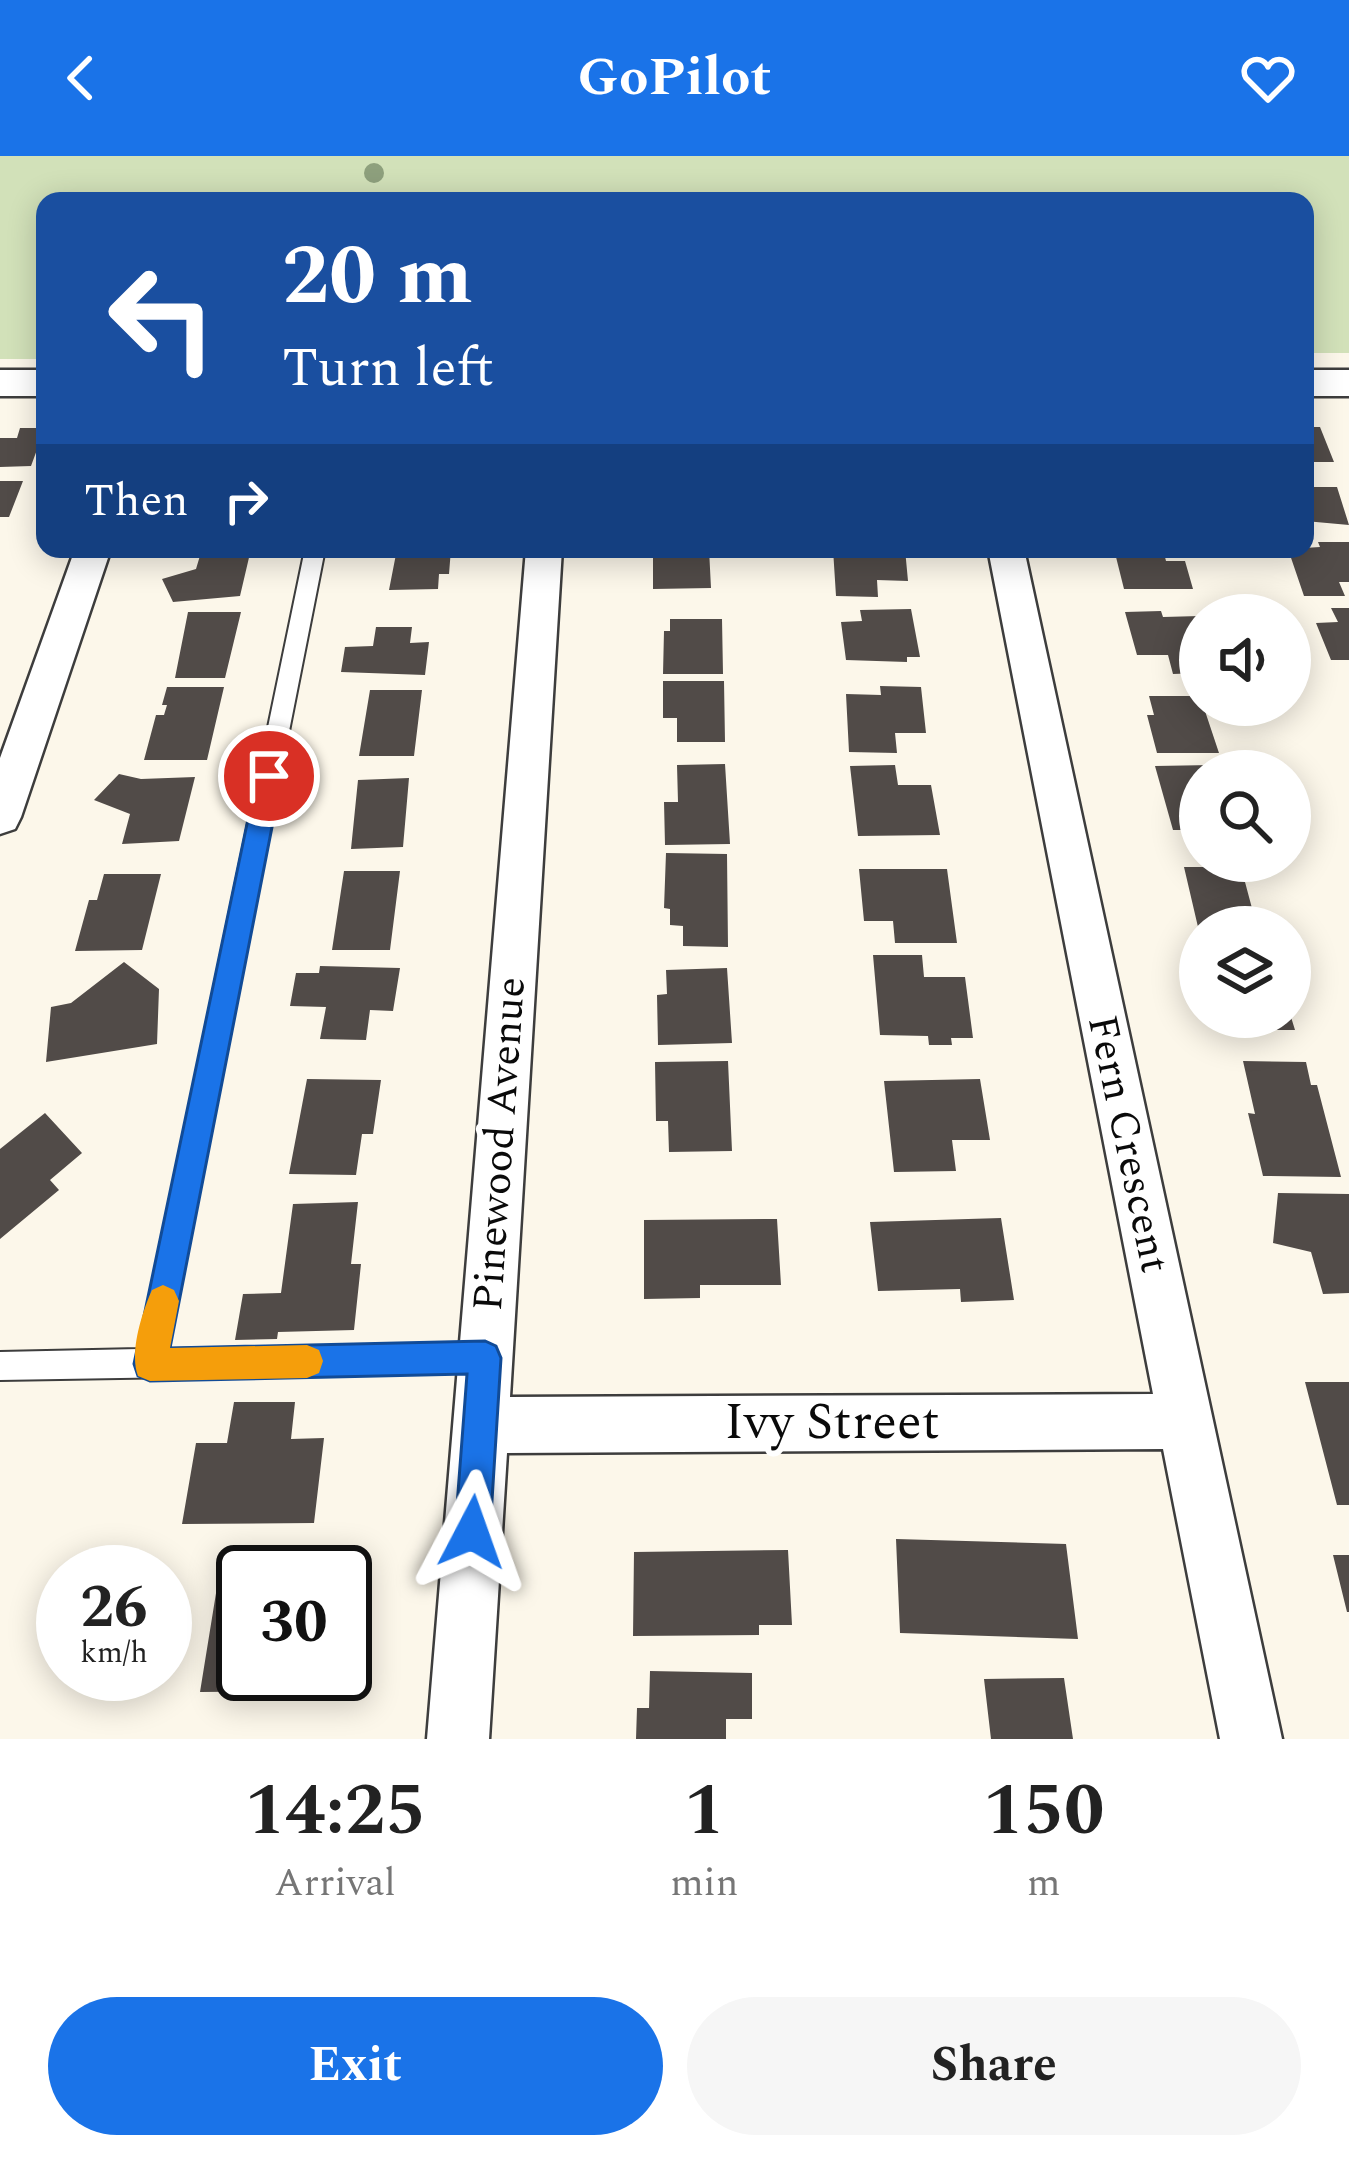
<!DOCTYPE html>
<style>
body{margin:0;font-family:Spectral,serif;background:#f6f6f6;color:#222;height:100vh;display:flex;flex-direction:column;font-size:45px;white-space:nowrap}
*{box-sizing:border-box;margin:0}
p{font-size:39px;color:#767676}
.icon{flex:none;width:66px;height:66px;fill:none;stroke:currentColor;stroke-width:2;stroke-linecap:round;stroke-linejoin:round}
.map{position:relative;height:1583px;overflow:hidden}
.side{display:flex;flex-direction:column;background:#fff;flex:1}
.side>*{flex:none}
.top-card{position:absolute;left:36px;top:36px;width:1278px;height:366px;border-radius:24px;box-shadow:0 6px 30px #0003;background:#1a4fa0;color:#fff;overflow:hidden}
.tools{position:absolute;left:1179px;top:438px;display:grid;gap:24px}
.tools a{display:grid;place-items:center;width:132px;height:132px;border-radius:50%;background:#fff;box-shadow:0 6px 30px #0003;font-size:60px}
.speed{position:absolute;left:36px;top:1389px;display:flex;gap:24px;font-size:60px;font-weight:700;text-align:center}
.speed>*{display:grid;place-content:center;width:156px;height:156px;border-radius:50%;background:#fff;box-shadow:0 6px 30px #0003;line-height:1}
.speed small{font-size:30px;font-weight:400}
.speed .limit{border:6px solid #111;border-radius:18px;background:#fff;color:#111}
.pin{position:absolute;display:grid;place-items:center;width:102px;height:102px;color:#fff;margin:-51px;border:6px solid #fff;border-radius:50%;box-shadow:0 3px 12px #0007}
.me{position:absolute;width:132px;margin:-66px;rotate:4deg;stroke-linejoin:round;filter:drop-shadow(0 0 9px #0008)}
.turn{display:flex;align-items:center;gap:42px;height:252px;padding:0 48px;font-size:54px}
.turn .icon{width:156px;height:156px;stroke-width:2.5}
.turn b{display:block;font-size:84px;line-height:102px}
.then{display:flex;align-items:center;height:114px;padding:0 48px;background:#0003;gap:24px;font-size:45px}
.eta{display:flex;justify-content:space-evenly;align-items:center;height:204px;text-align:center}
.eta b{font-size:72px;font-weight:700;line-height:84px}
.cta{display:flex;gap:24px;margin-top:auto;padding:24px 48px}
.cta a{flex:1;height:138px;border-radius:72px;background:#1a73e8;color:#fff;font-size:48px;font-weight:700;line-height:138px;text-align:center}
.cta a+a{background:#f6f6f6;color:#222}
header{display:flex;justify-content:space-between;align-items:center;height:156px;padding:0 48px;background:#1a73e8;color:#fff;font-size:54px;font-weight:700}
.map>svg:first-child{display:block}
</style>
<header><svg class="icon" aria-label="back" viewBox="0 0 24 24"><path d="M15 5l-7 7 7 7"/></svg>GoPilot<svg class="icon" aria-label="heart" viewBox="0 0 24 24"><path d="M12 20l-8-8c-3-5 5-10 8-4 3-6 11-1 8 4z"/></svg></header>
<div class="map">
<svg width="1349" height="1583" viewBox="0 0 1349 1583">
<rect width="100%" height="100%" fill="#fcf7ea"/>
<path fill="#d2e1b9" d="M0,0H1349V197H1305V45H45V203H0Z"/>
<path fill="#514b48" d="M1305,271H1320L1334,306H1305Z
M20,272H45L31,310L0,311V282H17Z
M1305,322L1309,331H1337L1349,369L1305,365Z
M0,325H23L9,361H0Z
M1318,386H1349V426H1339L1345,440H1304L1288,393L1320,391Z
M202,393H251L240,440L173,446L162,423L196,413Z
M397,393H451L449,418H439L438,433L389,434Z
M663,393H709L711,432L653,433V402L663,401Z
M833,393H905L908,425L877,424L878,441L836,440Z
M1114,393H1163L1166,405H1185L1193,433H1124Z
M1331,452H1349V504H1331L1316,467L1338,466Z
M911,453L920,501H907V506L846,504L841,466L862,465L860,454Z
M1161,455L1163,461L1200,460V517L1173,518L1168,499H1137L1125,456Z
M188,456H241L225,522H175Z
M670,463H722L723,518H663L664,475H670Z
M376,471H412L410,487L429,486L425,519L341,516L345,491L373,490Z
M663,525H724L725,586H677V562H663Z
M880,530L921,531L926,577H895L897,597L849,596L846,538L881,539Z
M167,531H224L207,604H144L156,559H164L167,549H162Z
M370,534H422L414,600H359Z
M1149,540H1200L1219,597H1157L1147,559H1154Z
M725,608L730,688L665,689L664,646H678L677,609Z
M895,609L898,629H931L940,679L858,680L850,610Z
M1212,609L1213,615H1200V674H1173L1155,610Z
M119,618L141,623L195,621L179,685L122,688L130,658L94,644Z
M409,622L403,691L351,693L358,624Z
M666,697L727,698L728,791L683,790V770L670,769V753L664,752Z
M1184,711H1241L1257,771H1198Z
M859,713H947L957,787H895L893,765H864Z
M344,715H400L390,794H332Z
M104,718H161L142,794L75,795L89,744H97Z
M873,799H922L924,821H965L973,882H951L952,889H929L928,880L880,879Z
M124,806L159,833L157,888L46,906L51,851L71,847Z
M320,810L400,812L393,855L370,854L366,884L320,883L326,851L290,850L296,817H319Z
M727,812L732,887L658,889L657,839L667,838L666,814Z
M1231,861H1291L1295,874H1235Z
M728,905L732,995L669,996L668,965H656L655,906Z
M1243,905L1306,906L1311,929H1317L1341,1021L1263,1020L1248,957L1255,958Z
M307,923L381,924L373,978H362L356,1019L289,1018Z
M980,923L990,984H952L956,1015L894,1016L884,925Z
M45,957L82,997L50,1024L59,1034L0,1083V993Z
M1278,1037L1349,1038V1137L1323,1138L1311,1096L1273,1087Z
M358,1046L351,1108H361L354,1174L278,1176L277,1183L235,1184L243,1138L281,1137L293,1048Z
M1001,1062L1014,1144L961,1146L960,1133L878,1135L870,1066Z
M777,1063L781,1129H700V1142L644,1143V1064Z
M1305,1226H1349V1349H1337Z
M234,1246H295L291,1283L324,1282L314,1367L182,1368L196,1287H227Z
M896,1383L1066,1388L1078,1483L900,1477Z
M223,1394H308L305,1416H243V1518H292L290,1535L200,1536Z
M788,1394L792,1469H759V1479L633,1480L634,1396Z
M1333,1399H1349V1456H1347Z
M650,1515L752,1517V1563H726V1583H636L637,1552H649Z
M1064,1522L1073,1583H991L984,1523Z"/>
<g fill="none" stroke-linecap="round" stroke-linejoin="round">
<g stroke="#3d3d3d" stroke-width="4">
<path id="service" d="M305,393H325L167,1193L485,1188L495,1192L499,1202L495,1212L485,1216L0,1224V1196L139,1193Z"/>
</g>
<g stroke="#3d3d3d" stroke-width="5">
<path id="minor" d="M75,393H111L21,661L15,673L0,678V602Z
M526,393H562L510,1241L1153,1238L988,393H1024L1282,1583H1220L1163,1293L507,1297L489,1583H427Z"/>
</g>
<g stroke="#3d3d3d" stroke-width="5">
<path id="tertiary" d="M0,214H45V240H0Z
M1305,214H1349V240H1305Z"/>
</g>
<use href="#service" fill="#fff" fill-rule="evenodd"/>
<use href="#minor" fill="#fff" fill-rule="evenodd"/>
<use href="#tertiary" fill="#fff" fill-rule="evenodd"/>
</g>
<circle fill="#8ea07d" cx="374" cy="17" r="10"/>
<path fill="#1a73e8" stroke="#114b97" stroke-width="3" d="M269,610L282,620L170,1192L485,1185L496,1190L501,1202L490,1376L485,1388L472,1393L460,1388L455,1376L467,1218L150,1225L138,1220L134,1208L257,620Z"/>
<path fill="#f59e0b" d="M163,1129L174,1134L179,1145L170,1192L307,1189L319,1194L323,1205L319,1217L307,1222L150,1225L138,1220C129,1197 142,1156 152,1134Z"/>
<g text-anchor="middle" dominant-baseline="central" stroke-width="12" stroke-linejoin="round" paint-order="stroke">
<g font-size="42" fill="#0a0a0a" stroke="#fff">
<text transform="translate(500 988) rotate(-86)">Pinewood Avenue</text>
<text transform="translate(1128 988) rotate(78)">Fern Crescent</text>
</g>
<g font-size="51" fill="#0a0a0a" stroke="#fff">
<text x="832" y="1267">Ivy Street</text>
</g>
</g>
</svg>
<div class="tools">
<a><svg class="icon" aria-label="sound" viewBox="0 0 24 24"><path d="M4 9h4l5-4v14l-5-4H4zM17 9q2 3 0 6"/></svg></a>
<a><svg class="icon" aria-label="search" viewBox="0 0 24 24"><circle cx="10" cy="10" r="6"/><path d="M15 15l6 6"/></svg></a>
<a><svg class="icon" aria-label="layers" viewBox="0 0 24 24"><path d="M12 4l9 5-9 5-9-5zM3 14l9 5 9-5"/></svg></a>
</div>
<div class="speed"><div>26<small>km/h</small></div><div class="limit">30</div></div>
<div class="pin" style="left:269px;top:620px;background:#d93025"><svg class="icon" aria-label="arrive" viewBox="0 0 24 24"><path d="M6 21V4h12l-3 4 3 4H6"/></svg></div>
<svg class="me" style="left:472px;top:1376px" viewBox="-20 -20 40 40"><path d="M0-17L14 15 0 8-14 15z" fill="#1a73e8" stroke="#fff" stroke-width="4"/></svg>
<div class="top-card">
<div class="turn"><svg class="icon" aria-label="left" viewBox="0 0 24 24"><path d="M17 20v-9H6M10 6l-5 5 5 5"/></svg><div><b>20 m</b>Turn left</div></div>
<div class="then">Then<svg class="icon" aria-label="right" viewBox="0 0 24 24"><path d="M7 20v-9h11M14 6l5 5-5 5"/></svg></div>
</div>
</div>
<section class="side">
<div class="eta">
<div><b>14:25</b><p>Arrival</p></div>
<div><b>1</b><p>min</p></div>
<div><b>150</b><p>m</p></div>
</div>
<div class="cta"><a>Exit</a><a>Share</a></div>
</section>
